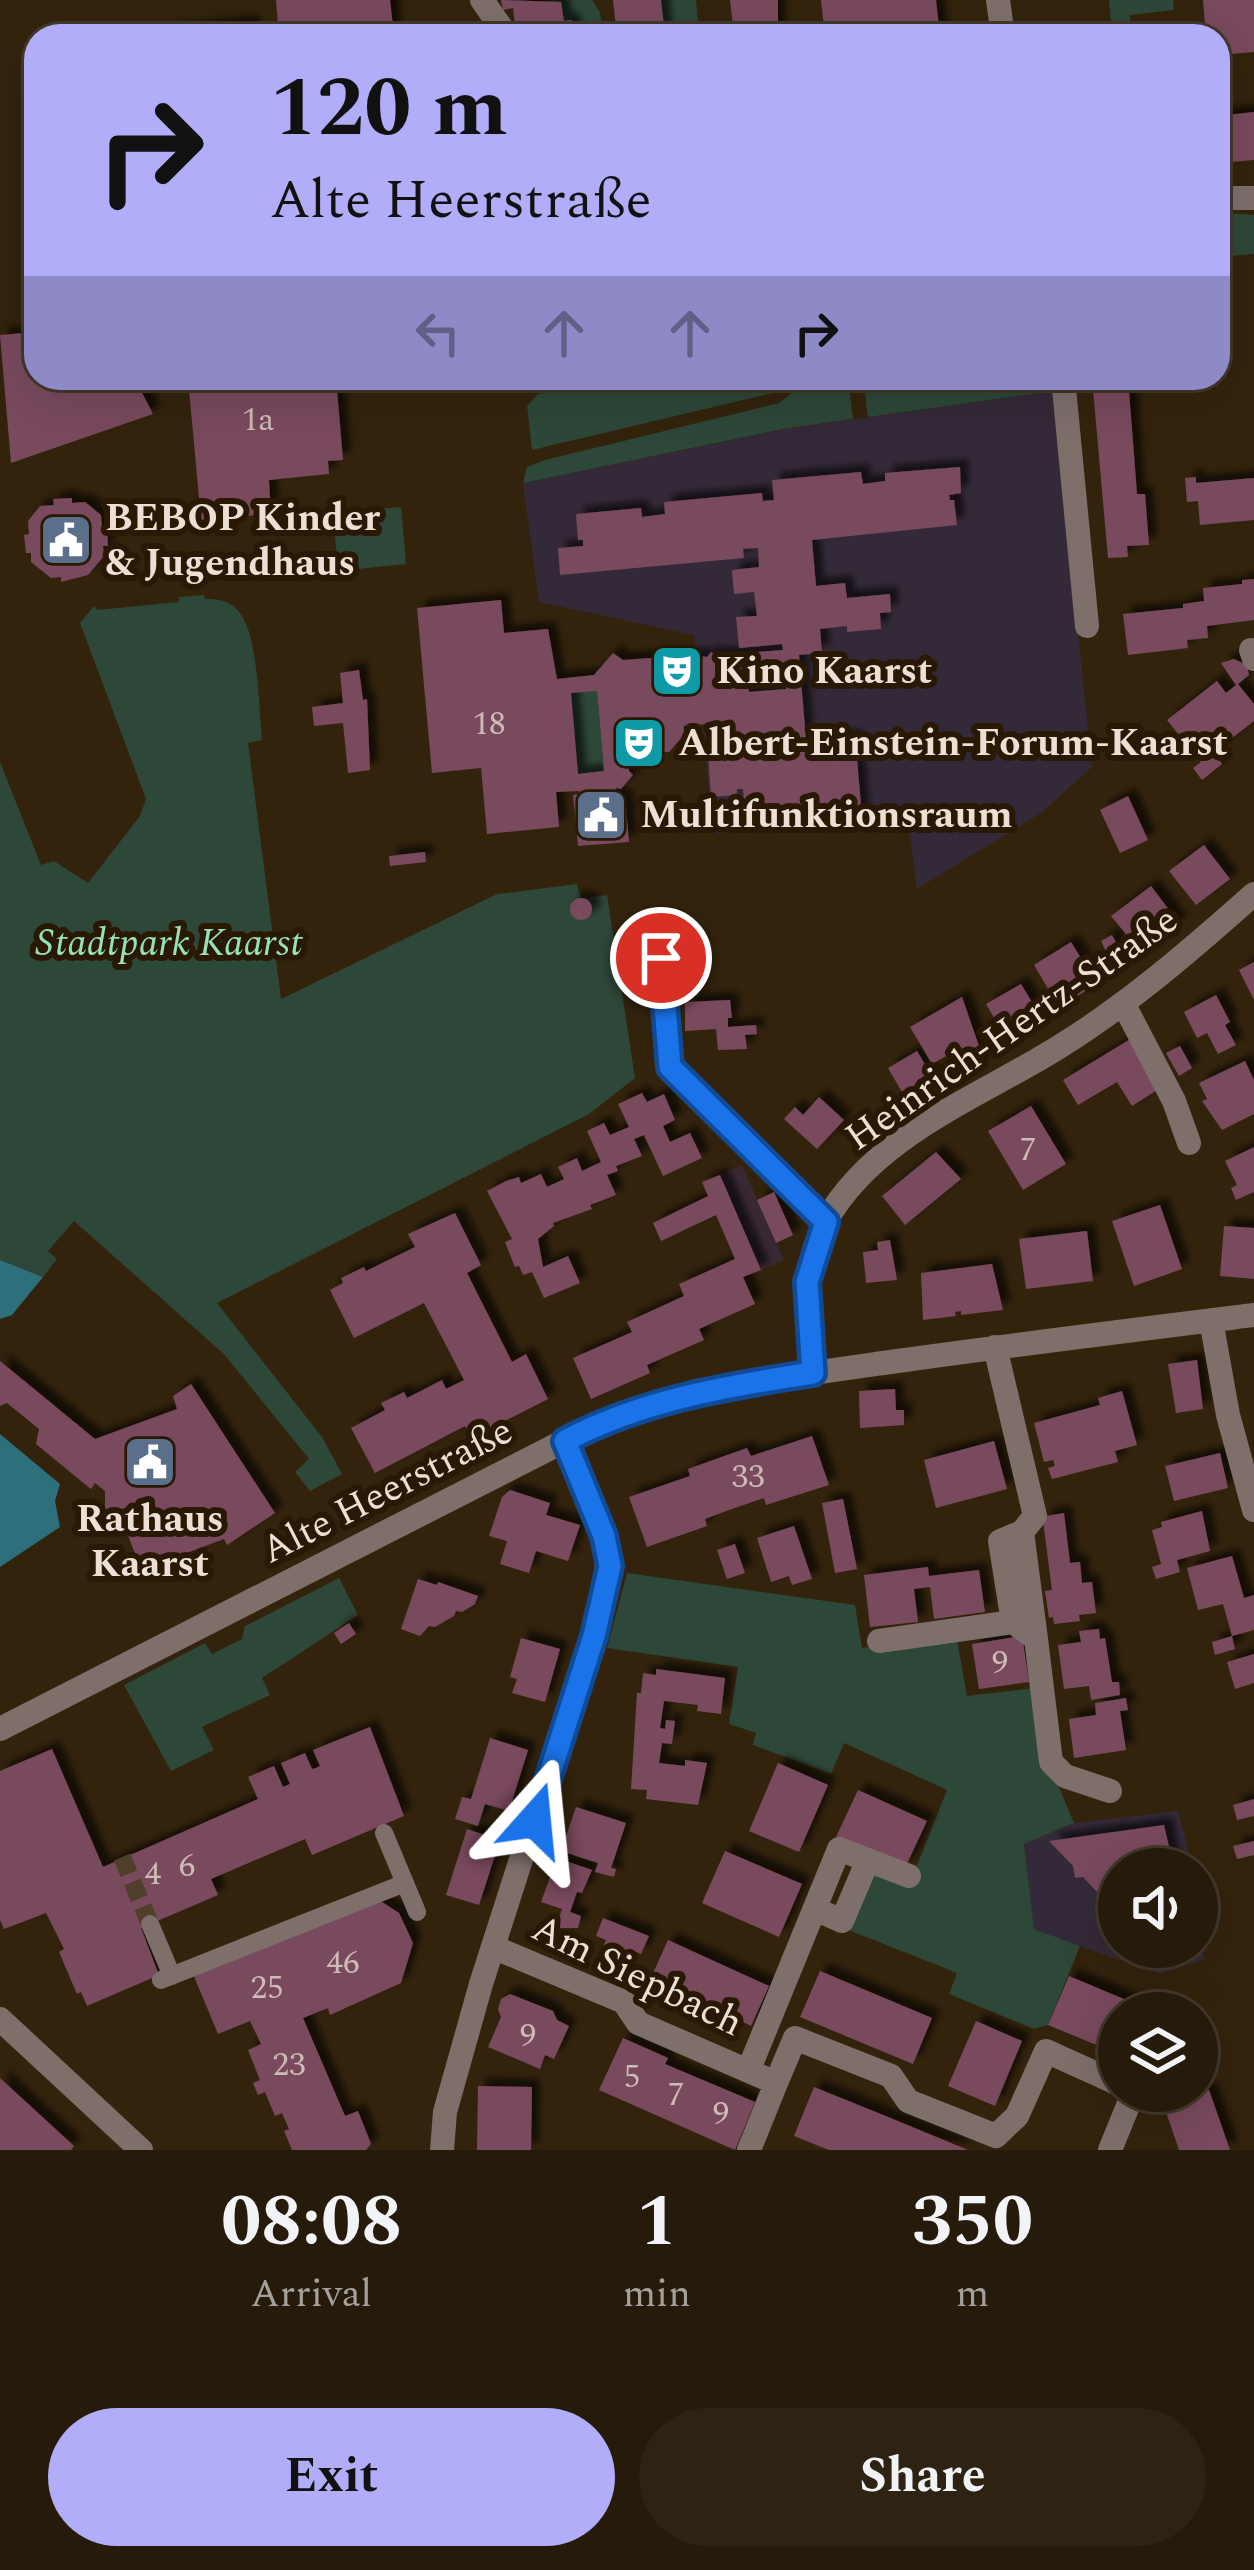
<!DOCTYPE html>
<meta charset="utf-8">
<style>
body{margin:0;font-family:Spectral,serif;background:#2e2313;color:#f1f3f6;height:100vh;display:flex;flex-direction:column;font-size:45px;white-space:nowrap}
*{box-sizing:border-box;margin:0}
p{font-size:39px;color:#a4a19c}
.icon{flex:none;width:66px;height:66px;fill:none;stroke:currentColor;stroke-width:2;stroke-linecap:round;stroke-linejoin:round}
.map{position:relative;height:2150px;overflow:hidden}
.side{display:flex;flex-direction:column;background:#261a0a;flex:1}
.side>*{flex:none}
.top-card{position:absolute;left:24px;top:24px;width:1206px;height:366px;border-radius:36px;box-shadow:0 12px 48px #0002,0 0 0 3px #42382b;background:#b2adf9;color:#111;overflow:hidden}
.controls{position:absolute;left:1098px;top:1848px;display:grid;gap:24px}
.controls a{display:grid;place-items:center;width:120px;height:120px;border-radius:50%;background:#261a0a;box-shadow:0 12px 48px #0002,0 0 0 3px #42382b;font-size:60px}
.pin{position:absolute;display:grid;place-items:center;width:102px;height:102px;color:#fff;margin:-51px;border:6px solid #fff;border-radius:50%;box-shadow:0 3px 12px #0007}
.me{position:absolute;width:132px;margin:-66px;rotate:18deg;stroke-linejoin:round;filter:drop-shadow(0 0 9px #0008)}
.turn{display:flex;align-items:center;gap:42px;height:252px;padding:0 48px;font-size:54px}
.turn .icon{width:156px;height:156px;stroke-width:2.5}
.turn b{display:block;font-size:84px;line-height:102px}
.lanes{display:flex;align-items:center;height:114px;padding:0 48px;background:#0003;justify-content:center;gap:60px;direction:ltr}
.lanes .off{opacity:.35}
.eta{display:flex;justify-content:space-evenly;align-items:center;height:204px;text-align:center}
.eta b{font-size:72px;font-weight:700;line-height:84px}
.action{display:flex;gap:24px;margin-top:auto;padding:24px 48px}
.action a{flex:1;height:138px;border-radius:72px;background:#b2adf9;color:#111;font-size:48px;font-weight:700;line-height:138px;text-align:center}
.action a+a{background:#2e2313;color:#f1f3f6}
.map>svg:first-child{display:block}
</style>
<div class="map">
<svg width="1254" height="2150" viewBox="0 0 1254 2150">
<defs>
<filter id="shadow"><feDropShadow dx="8" dy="-8" stdDeviation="3" flood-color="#0009"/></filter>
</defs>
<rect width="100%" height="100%" fill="#33230d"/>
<path fill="#382834" d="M742,1165L784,1260L761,1270L720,1175Z"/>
<path fill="#342938" d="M1053,391L1092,767L1041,813L917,889L908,818L713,834L694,635L539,602L523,483L784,429Z
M1178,1811L1193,1869H1119V1947H1197V1934L1205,1959L1160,1974L1034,1930L1024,1844L1074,1823Z"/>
<path fill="#2d4738" d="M549,0H592L600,12L603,36H574L572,20L564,21L561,3H549Z
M661,0H696L699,36H665Z
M1109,0H1173L1174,10L1130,15V21L1111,23Z
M1218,212L1254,215V254L1218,257Z
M665,378H790L777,392L532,450L527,406L538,394Z
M811,378H848L853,419L783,429L523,483L527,467L545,460L779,403Z
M863,378H1052L1053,391L868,417Z
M401,507L406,564L338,571L333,513Z
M204,595L205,599C220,599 231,601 240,613C258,635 259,709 262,740L248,743L281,999L497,894L577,884L581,899L607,895L635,1078L589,1114L217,1303L322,1437L342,1474L310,1491L295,1472L309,1459L224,1354L74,1221L48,1251L57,1259L43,1277L0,1260V762L41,865L54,861L88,883L140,816L146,799L80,623L94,606L97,610L179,602V597Z
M597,691L604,771L578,774L571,693Z
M627,1573L855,1605L862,1648L956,1634L967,1696L1034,1688L1042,1748L1074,1823L1024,1844L1034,1929L1080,1946L1048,2025L1034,2029L949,1994L957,1973L846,1929L872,1868L910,1883L947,1790L844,1743L831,1774L753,1745L756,1733L729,1724L738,1667L607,1648Z
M339,1578L358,1615L262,1678L270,1695L202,1727L214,1750L171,1771L124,1685L205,1643L212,1654L242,1639L245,1626Z"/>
<path fill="#2d6f7a" d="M0,1260L43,1277L12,1315L0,1319Z
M0,1434L60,1484L55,1501L60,1527L0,1567Z"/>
<path fill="#794a5d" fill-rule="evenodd" filter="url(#shadow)" d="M276,0H390L394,36H279Z
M501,0L561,2L564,21L572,20L574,36H526L524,26L515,27L513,8L503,10Z
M613,0H661L665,36H617Z
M730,0H778V31L758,33L757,24L733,26Z
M821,0H936L940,36H825Z
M1203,0H1254V52L1218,55V36H1206Z
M252,23L254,36H152V33Z
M1254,112V160L1218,163V116Z
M36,332V378H157V384L138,385L153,414L11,463L0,335Z
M188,378H336L343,460L328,461L329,474L269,480L271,514L201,520Z
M1092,378H1128L1137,494H1145L1149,545L1127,546L1128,557L1108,558Z
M960,467L961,493L949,495L950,500H954L957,525L812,540L816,586L845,583L847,598L890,594L891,612L880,613L881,629L847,632V626L820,629L822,653L799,655L806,740L855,737L862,816L746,826L743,789H737V795L711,797L706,724L684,726V735L669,752L629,755V771L633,775L621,789L616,788L617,797H625L629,842L578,846L573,795L579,794V791L556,792L559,827L487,834L481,768L432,773L417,608L501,600L504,633L548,629L557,679L594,675L613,653L623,660L663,657L668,661L690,655L707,657L711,652L716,655L783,650L782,644L739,648L736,617L757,616L754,592L734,594L732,570L759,567L758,548L743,549L744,558L560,575L558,548L583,546V540H578L576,514L641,508L642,517L665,514L664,502L762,493L763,501L774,500L772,480L861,472L863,484L885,481V473ZM785,666L786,689L749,692L747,669ZM597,691L604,771L578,774L571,693Z
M1196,477V483L1254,478V520L1200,525L1198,501L1187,502L1185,478Z
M72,498V503L85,502L101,515L102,528L107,527L108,546H103L104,556L88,575L61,582V577L51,578L31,562V553H26L24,535L29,534L28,521L40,506L54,505L53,499Z
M1254,579V620L1207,626L1208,638L1187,640L1188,648L1128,655L1123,614L1183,608V604L1204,601L1203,588L1242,584V580Z
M1234,659L1247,665L1249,675L1238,684L1254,704V721L1214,752L1222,764L1202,780L1193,768L1201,762L1167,720L1217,681L1226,693L1236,685L1221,663Z
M359,670L363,700L367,699L370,770L348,773L343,723L314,726L312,707L343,703L340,673Z
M1128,796L1148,840L1120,853L1100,810Z
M1204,845L1230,879L1196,905L1169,871Z
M425,852L426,862L390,866L389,856Z
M1151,886L1179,923L1135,956L1121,938L1126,934L1111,916Z
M570 909a11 11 0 1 1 22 0a11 11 0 1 1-22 0Z
M1112,935L1123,956L1111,962L1101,941Z
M1071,942L1097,984L1059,1007L1034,965Z
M1254,962V1000L1239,970Z
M1021,984L1039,1014L1004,1035L986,1004Z
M1216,995L1230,1022L1225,1025L1236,1045L1218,1054L1207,1033L1197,1038L1184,1012Z
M962,997L979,1046L972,1049L982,1064L963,1077L948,1055L932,1064L910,1027Z
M730,1000L732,1018H728V1027L756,1025L757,1034L745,1035L747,1049L718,1050L716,1029L685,1031V1002Z
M1132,1038L1157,1090L1132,1106L1117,1082L1078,1105L1063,1080Z
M1180,1046L1192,1068L1179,1076L1166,1053Z
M917,1051L935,1081L906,1099L888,1068Z
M1245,1061L1254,1080V1114L1222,1130L1202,1101L1207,1099L1199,1083Z
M642,1093L647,1102L664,1094L675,1120L663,1126L670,1142L690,1133L702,1158L663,1176L644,1135L634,1139L642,1156L616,1166L618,1171L607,1175L616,1195L590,1205L592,1209L553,1223L554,1226L538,1239L543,1267L568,1256L580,1283L544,1298L532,1272L523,1275L519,1266L515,1267L505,1242L512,1239L487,1191L506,1181L519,1177L521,1183L541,1174L547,1187L564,1179L558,1167L577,1158L582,1171L601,1162L587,1131L604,1123L610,1135L629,1127L618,1104Z
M819,1097L844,1120L817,1149L784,1119L795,1107L803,1115Z
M1031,1106L1066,1164L1023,1190L988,1131Z
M1254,1147V1192L1236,1200L1231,1188L1237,1185L1225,1161Z
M936,1152L961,1179L905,1225L882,1196Z
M720,1175L761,1270L743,1277L755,1304L699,1329L704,1340L647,1365L650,1373L591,1399L573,1358L632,1332L627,1322L684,1296L679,1284L735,1259L716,1215L661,1241L653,1223L708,1196L702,1182Z
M774,1192L793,1235L776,1243L757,1200Z
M1160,1205L1182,1269L1134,1286L1112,1221Z
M455,1213L481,1265L467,1273L512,1362L526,1354L548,1399L471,1438L465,1426L375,1473L351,1428L385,1410L381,1403L404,1392L407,1398L442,1380L446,1389L464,1380L424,1303L354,1338L330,1290L343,1283L341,1278L364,1267L366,1271L415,1247L408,1234Z
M1224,1226L1254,1228V1279L1220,1276Z
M1087,1231L1093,1281L1026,1289L1019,1239Z
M890,1240L897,1280L866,1283L863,1252L878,1250L877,1242Z
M992,1264L1003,1310L961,1315V1311L955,1312L956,1316L923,1320L921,1273Z
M1197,1360L1203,1409L1176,1413L1168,1364Z
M0,1361L95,1439L177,1409L173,1396L191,1384L275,1513L227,1545L224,1539L141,1570L122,1519L105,1514V1491L95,1483L91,1489L81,1481L36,1444L39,1429L7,1403L0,1406Z
M895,1389L896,1410H904V1425L860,1428L859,1391Z
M1122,1391L1137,1445L1115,1451L1118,1462L1052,1479L1048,1468L1055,1466L1053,1460L1044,1462L1034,1423L1100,1405L1098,1398Z
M812,1436L829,1485L766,1505L764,1498L726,1511L705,1519L707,1526L647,1547L629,1497L690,1476L688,1469L730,1454L747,1448L751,1456Z
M994,1441L1007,1489L936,1508L924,1460Z
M1220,1453L1228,1488L1174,1501L1165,1466Z
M510,1490L550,1503L546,1515L580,1525L568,1561L536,1551L529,1573L500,1564L507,1541L489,1536L502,1497Z
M843,1499L857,1569L835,1573L822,1503Z
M1202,1511L1210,1551L1177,1560L1180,1572L1156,1579L1152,1567L1161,1564L1152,1530L1162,1527L1161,1522Z
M1064,1513L1070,1563L1080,1562L1082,1583L1092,1582L1096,1613L1079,1615L1080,1621L1054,1624L1053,1617L1049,1618L1045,1591L1052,1590L1043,1521L1046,1516Z
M794,1526L812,1579L792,1585L789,1576L771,1582L757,1538Z
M735,1544L745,1573L727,1579L717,1550Z
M1232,1556L1244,1598L1254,1595V1630L1232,1636L1235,1649L1215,1655L1212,1642L1232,1636L1223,1604L1198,1610L1187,1568Z
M928,1567L929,1576L979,1570L985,1612L934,1619L930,1587L914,1589L918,1622L870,1627L864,1575Z
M418,1579L437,1585L438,1582L478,1596L475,1604L462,1612L456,1611L454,1616L435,1627L429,1626L420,1636L401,1629Z
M349,1623L356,1634L341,1644L334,1633Z
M1099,1629L1100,1639L1105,1638L1112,1682H1119L1120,1695L1091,1700L1089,1686L1064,1689L1058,1645L1081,1642L1079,1631Z
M1022,1636L1029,1682L979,1689L972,1644Z
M521,1638L560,1649L545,1702L512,1693L517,1679L510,1677Z
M1254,1654V1683L1235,1689L1227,1662Z
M656,1669L725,1678L721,1714L697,1711L698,1705L664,1701L660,1728L665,1729L666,1720L675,1721L672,1744L662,1743L659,1763L685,1766V1760L707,1763L698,1805L646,1799L647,1790L631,1789L637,1693H641L643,1673L656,1675Z
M1126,1698L1128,1710L1120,1711L1126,1750L1074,1758L1069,1719L1096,1715L1095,1703Z
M370,1727L404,1816L312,1855L305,1839L211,1879L218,1895L141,1928L159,1975L87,2006L81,1992L77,1994L59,1952L64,1949L46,1913L4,1929L0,1920V1771L52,1749L103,1867L258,1799L248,1777L274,1766L283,1787L290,1784L281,1763L305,1753L312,1769L316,1768L320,1766L313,1750Z
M490,1738L528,1750L509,1811L485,1804L478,1826L455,1819L462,1797L471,1799Z
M778,1763L828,1785L799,1852L749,1831Z
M858,1790L927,1821L905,1868L836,1837Z
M1254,1799V1816L1237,1820L1233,1805Z
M576,1807L626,1823L611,1868L616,1869L614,1877L595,1872L598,1863L561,1851Z
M1164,1825L1174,1869H1119V1917L1113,1918L1112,1908L1083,1877L1075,1878L1073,1866L1049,1841Z
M467,1829L500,1840L479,1905L446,1895Z
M1254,1841V1855L1237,1859L1233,1846Z
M725,1851L802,1884L779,1937L702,1903Z
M557,1858L592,1870L582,1893L577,1892L570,1912L581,1916L578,1928H556L562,1909L541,1902Z
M376,1898L399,1913L413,1943L401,1983L330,2015L328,2008L303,2018L345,2116L358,2111L371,2144L366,2150H292L284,2131L289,2129L282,2113L275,2116L265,2092L258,2095L253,2083L260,2080L248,2050L261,2044L250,2021L218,2034L193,1974Z
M603,1918L649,1936L641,1954L632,1950L616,1981L594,1968L606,1940L596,1936Z
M668,1940L769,1986L751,2026L741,2021L735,2034L644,1993Z
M820,1971L932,2018L913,2064L800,2017Z
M1069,1976L1138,2005L1157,2013H1119V2054L1082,2039L1048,2025Z
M510,1994L553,2011L557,2020L569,2026L554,2059L545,2055L540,2069L488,2047L501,2017L498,2009L501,1999Z
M976,2021L1022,2041L995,2106L948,2086Z
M623,2038L668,2058L665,2064L755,2102L735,2150L599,2090Z
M0,2078L74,2146L71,2150H0Z
M478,2086L532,2087L531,2150H477Z
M814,2087L888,2117L968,2150H829L794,2136Z
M1209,2090L1230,2150H1179L1164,2106Z"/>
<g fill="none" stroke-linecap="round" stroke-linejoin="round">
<path stroke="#4f3f2b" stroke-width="18" stroke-dasharray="18 9" stroke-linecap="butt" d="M122,1857L150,1924"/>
<path stroke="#7e6f6b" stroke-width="18" d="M384,1833L417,1912
M150,1924L172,1976
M161,1980L405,1883"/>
<path stroke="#7e6f6b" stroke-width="24" d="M482,0L507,36
M998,0L1003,36
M1218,198H1254
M1063,378L1087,626
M1251,650L1254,659
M657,922L671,1067L826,1222
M1123,1003L1174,1101L1189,1143
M1211,1320L1228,1415L1254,1510
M995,1347L1035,1516L1022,1532L1000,1541L1013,1622L1036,1639L1051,1762L1065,1776L1110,1791
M813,1373C806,1321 800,1269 826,1221C874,1135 981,1096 1059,1047C1130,1003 1192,949 1254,894
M1022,1532L1036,1639
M879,1641L1013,1622
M0,1729L578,1434C678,1390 783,1377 890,1362C1011,1345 1133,1330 1254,1315
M815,1909L842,1921L868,1860
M493,1947L624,2002L638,2023L776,2083L795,2038L891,2076L908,2101L996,2136L1017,2116L1046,2051L1119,2084
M749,2069L839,1849L909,1876
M442,2150L445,2112L481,1984L606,1595C613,1540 588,1490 565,1441
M749,2150L776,2083
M1110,2150L1134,2091"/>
<path stroke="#7e6f6b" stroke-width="24" d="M0,2019L141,2150"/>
</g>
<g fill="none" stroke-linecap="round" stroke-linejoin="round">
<g stroke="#114b97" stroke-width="30">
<path id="route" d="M535,1820L594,1636L610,1566L604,1536L565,1441C642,1400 728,1386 813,1373L807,1282L826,1222L670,1067L661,958"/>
</g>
<use href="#route" stroke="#1a73e8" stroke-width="21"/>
</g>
<defs>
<g id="civic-square" transform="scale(2.7)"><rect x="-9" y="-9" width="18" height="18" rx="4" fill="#5c6f8a" stroke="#291904"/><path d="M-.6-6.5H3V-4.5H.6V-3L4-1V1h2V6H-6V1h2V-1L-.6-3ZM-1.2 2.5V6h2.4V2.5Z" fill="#fff"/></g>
<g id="theatre-square" transform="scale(2.7)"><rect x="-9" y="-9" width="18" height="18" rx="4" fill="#0f9aa8" stroke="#291904"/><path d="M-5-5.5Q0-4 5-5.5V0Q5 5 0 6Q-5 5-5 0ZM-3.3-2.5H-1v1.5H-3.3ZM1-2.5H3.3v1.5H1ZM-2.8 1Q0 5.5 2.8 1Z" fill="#fff"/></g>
</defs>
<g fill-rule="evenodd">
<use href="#civic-square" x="66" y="540"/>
<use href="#theatre-square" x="677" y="671"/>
<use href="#theatre-square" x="639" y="743"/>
<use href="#civic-square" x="601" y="815"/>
<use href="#civic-square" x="150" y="1462"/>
</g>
<g text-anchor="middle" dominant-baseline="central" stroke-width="12" stroke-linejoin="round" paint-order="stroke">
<g font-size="33" fill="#cebab6">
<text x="258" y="420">1a</text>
<text x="489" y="724">18</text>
<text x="1028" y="1150">7</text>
<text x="748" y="1477">33</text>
<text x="1000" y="1663">9</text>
<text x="187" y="1866">6</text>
<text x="153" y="1874">4</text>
<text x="343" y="1963">46</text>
<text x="267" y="1988">25</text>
<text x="528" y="2036">9</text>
<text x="289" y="2065">23</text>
<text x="632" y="2077">5</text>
<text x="676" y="2095">7</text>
<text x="721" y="2114">9</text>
</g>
<g font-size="39" font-weight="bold" fill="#ebe0d3" stroke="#291904" text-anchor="start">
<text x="105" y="518">BEBOP Kinder<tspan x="105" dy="45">&amp; Jugendhaus</tspan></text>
<text x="716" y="671">Kino Kaarst</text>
<text x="678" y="743">Albert-Einstein-Forum-Kaarst</text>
<text x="640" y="815">Multifunktionsraum</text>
<text x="150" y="1519" text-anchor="middle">Rathaus<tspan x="150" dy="45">Kaarst</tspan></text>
</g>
<g font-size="39" font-style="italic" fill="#97e2b5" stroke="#291904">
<text x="169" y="943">Stadtpark Kaarst</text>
</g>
<g font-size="39" fill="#ebe0d3" stroke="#291904">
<text transform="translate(1012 1029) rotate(-35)">Heinrich-Hertz-Straße</text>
<text transform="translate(387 1491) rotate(-27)">Alte Heerstraße</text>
<text transform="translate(637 1976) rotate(26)">Am Siepbach</text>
</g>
</g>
</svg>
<div class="controls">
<a><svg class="icon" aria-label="sound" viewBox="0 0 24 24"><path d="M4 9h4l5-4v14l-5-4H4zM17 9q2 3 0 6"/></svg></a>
<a><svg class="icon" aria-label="layers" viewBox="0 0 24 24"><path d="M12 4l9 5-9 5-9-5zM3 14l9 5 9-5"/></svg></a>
</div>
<div class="pin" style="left:661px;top:958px;background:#d93025"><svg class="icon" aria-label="arrive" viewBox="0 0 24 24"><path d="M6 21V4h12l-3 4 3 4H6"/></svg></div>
<svg class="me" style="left:535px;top:1820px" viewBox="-20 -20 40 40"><path d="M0-17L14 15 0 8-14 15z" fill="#1a73e8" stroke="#fff" stroke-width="4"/></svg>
<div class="top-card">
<div class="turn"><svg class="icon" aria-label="right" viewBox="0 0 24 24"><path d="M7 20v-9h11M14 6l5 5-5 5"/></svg><div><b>120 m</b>Alte Heerstraße</div></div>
<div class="lanes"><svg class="icon off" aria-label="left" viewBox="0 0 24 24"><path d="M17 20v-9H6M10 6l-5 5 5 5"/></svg><svg class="icon off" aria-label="ahead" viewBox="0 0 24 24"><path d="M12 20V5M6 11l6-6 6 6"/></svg><svg class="icon off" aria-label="ahead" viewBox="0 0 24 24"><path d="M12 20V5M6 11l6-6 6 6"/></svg><svg class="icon" aria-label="right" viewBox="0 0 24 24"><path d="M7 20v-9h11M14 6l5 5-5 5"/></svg></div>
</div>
</div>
<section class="side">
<div class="eta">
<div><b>08:08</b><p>Arrival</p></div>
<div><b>1</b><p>min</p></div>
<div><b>350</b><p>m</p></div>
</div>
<div class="action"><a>Exit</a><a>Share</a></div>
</section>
